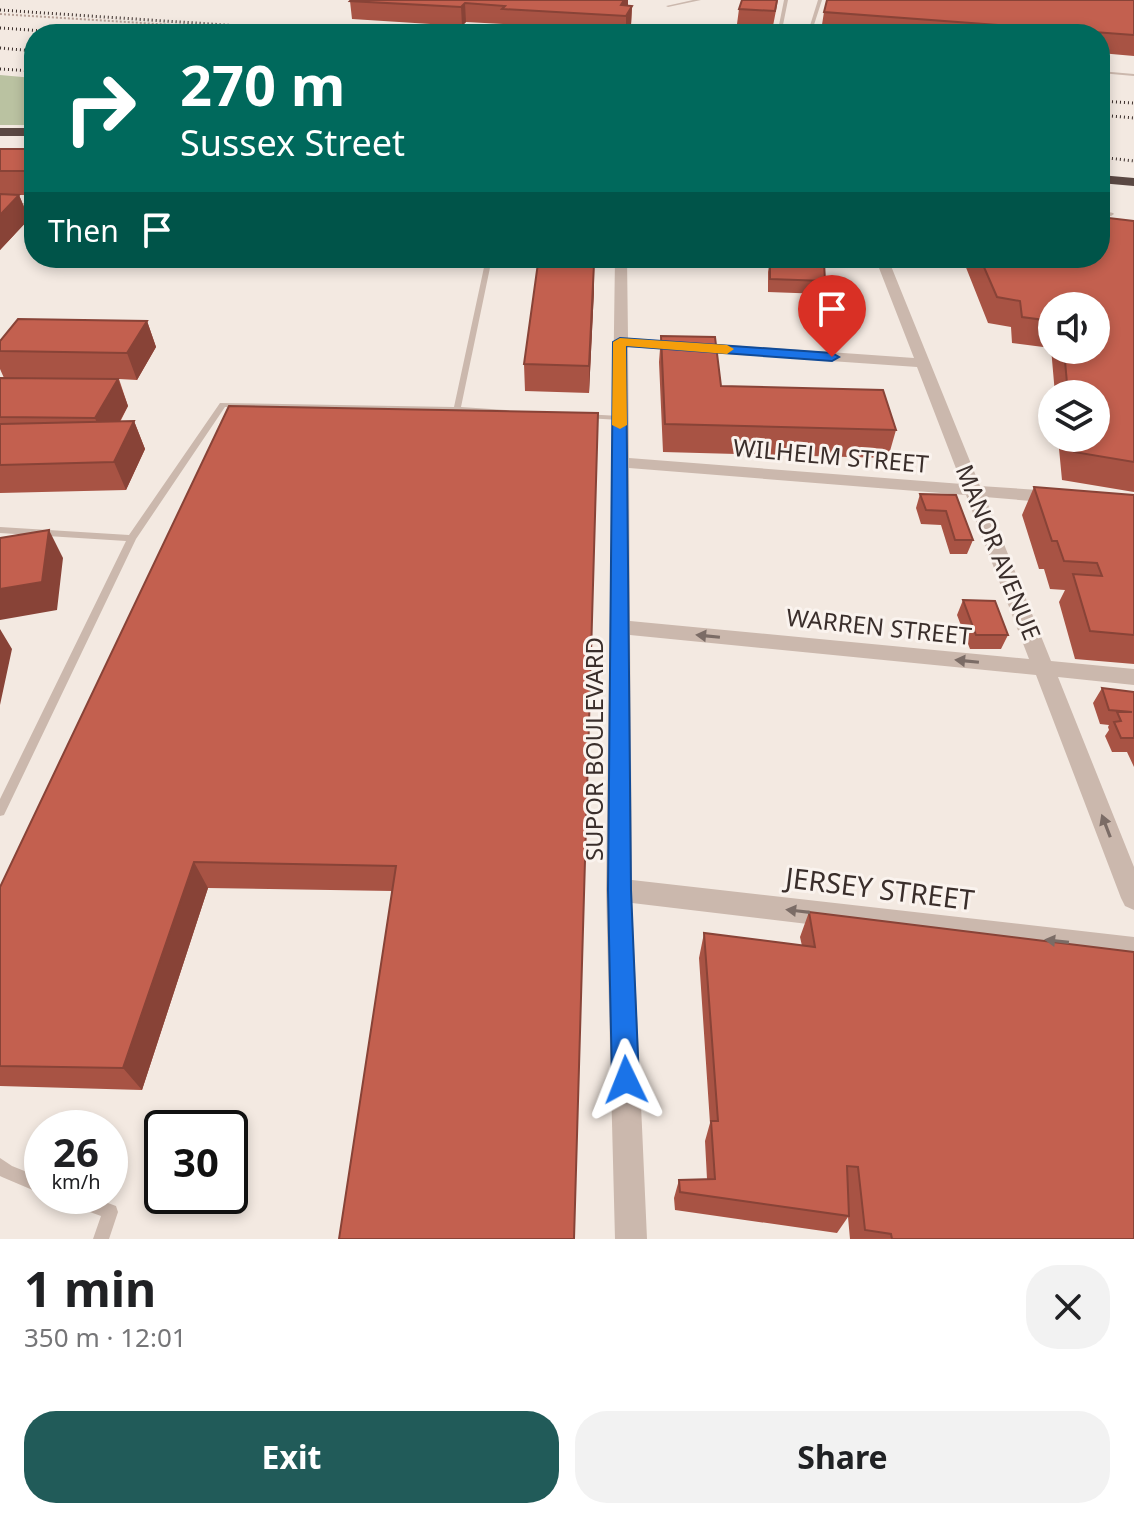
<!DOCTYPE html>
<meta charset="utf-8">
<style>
body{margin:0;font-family:"Noto Sans",sans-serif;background:#f2f2f2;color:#202124;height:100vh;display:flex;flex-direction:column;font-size:30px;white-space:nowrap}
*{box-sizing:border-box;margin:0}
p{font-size:26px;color:#757577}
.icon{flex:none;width:44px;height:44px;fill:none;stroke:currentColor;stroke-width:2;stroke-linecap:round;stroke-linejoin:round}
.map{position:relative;height:1239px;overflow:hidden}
.sheet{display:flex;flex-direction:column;background:#fff;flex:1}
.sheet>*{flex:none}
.top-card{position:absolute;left:24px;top:24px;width:1086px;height:244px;border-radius:32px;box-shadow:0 4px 12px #0003;background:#00695c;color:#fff;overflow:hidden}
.controls{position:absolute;left:1038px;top:292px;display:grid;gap:16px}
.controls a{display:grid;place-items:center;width:72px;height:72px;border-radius:50%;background:#fff;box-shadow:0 4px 12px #0003;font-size:40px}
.speed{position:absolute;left:24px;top:1110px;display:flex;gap:16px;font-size:40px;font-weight:700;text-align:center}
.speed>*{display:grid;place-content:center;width:104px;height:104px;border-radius:50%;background:#fff;box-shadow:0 4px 12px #0003;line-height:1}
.speed small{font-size:20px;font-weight:400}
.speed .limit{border:4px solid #111;border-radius:12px;background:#fff;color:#111}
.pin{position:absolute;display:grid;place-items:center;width:68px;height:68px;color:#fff;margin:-82px -34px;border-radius:50% 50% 50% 0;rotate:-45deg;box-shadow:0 0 8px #0007}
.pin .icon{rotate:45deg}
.me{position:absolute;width:88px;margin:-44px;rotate:358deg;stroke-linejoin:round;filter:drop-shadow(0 0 6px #0008)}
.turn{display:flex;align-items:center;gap:28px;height:168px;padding:0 24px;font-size:36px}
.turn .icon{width:104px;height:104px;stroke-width:2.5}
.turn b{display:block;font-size:56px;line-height:68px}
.then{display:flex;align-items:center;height:76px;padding:0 24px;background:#0003;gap:16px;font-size:30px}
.round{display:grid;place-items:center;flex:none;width:84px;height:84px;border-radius:32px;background:#f2f2f2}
.headline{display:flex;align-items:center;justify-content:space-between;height:136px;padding:0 24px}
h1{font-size:48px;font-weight:700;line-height:60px}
.cta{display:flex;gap:16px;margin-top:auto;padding:16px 24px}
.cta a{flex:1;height:92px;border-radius:32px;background:#215b59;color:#fff;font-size:32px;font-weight:700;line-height:92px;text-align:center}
.cta a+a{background:#f2f2f2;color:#202124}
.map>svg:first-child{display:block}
</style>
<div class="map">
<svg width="1134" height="1239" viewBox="0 0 1134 1239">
<rect width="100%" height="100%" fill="#f3e9e1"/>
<path fill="#bac2a1" d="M0,75L34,78V125H0Z"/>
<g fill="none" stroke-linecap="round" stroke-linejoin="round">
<path stroke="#b7a197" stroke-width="2" stroke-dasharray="2 2" stroke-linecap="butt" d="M0,14L315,34"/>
<path fill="#cbb8ad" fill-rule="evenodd" d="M693,0H701L668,7L666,6Z
M784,0H788L782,30L785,34H781L778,30Z
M818,0H822L812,31L816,34H811L808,32Z
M1100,71L1134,74V76L1100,73Z
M0,203H34V207H0Z
M1100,210L1113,213L1114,214L1111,216L1100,214Z
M486,258H492L461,407L506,410L510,412L509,414L225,407L136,539L4,815L0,816V799L126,541L0,533V527L129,535L220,403L454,407Z
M583,414L620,416L624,418L620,420L586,418H583Z
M0,1158L12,1166L42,1178V1194L2,1177L0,1176Z
M60,1196H89L116,1206L118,1212L109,1239H93L101,1216L62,1202Z"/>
<path fill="#cbb8ad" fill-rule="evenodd" d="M615,258H627L628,338L914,358L879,268L723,262L717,258L889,261L980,486L1054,491L1063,497L1054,503L985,497L1051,661L1134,669V685L1058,677L1134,867V910L1125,906L1121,898L1036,675L630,635L632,880L1134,937V963L632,903L647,1239H615L606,890ZM628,347L917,367L962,484L629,458ZM629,468L966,495L1029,659L630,621Z"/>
<path fill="#5a4843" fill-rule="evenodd" d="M0,128H34V136H0Z
M1100,175L1134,178V186L1100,183Z"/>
<path stroke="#3a2e2b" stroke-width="3" stroke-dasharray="1 3" stroke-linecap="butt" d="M0,10L360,34
M0,28L90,34
M0,48L34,51
M0,69L34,71
M1100,101L1134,103
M1100,115L1134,118
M1100,157L1134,161"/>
</g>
<path fill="#a85344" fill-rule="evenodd" d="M351,0H628V6H632L631,25L626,34H598L503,28V24L466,22L462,26L352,19L350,1Z
M742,0H778L773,26L737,24L739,9Z
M1134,0V56L1100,53V34H858L821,31L824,12Z
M0,149H34V195H19L29,219L0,250Z
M1134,221V492L1062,480L1058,438H1096V394H1055L1051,348L1012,343L1011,327L988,323L965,265L840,258H1100ZM1052,306L1096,350H1052Z
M162,258H229L227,260Z
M770,259L825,281L823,294L768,292V272Z
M594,290L589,393L525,391L524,364Z
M147,321L156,347L137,380L119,379L128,406L120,422L134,421L145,449L126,490L0,493V378H58H4L0,369V341Z
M661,336L721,386L896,430L888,458L663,452L659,362Z
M598,413L392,891L208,888L142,1090L0,1086V887Z
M1034,487L1134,495V664L1075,659L1059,602L1065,590L1050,589L1044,569H1039L1022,515Z
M920,494L956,495L973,540L967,554H950L941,525L921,524L916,508Z
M963,600L1008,635L1001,649H970L957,615Z
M1102,688L1134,692V767L1127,752H1112L1105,736L1109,730L1108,727L1109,725L1100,724L1093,703Z
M809,912L1134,1239H850L848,1217L837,1233L675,1210L674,1198L679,1180L707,1179L705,1141L710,1123L699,958L704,933L802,946L800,937Z"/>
<path fill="#884337" d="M624,0H628V11L621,5Z
M465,3L466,22L462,26L461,7Z
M632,6L631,25L626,34V16Z
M19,195L29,219L0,250V215Z
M594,264V290L589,393V366Z
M147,321L156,347L137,380L127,353Z
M118,379L128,406L106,446L95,418Z
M134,421L145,449L126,490L114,462Z
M49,530L63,558L57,610L0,620V589Z
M0,629L12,649L0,705Z
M194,862L208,888L142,1090L123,1068Z"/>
<path fill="#c3604f" stroke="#884337" stroke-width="2" d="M351,0H624L621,5L632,6L626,16L502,9L505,6L465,3L461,7L350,1Z
M742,0H777L775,11L739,9Z
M827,0H1134V35L824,12Z
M0,149H34V171H0Z
M0,194L19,195L0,215Z
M1100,217L1134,221V462L1074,452L1073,438H1096V394H1068L1064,350H1096V306H1052V321L1022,317L1020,301L997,297L980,258H1100Z
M770,259L824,262L825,281L770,279Z
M538,263L594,264L589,366L524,364Z
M18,319L147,321L127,353L0,351V341Z
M661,336L715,337L721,386L883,390L896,430L665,424Z
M0,378L118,379L95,418L0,417Z
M229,406L598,413L574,1239H339L396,866L194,862L123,1068L0,1066V887Z
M134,421L114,462L0,465V424Z
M1034,487L1134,495V635L1090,631L1073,574L1102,576L1097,563L1064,561L1057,541H1052Z
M920,494L956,495L973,540H955L946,511L926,510Z
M49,530L42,582L0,589V538Z
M963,600L995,601L1008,635H976Z
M1102,688L1134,692V738H1121L1114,722L1121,721L1117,712H1132L1109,710Z
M809,912L1134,952V1239H892L891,1234L865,1230L858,1167L847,1166L849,1216L680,1192L679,1180L715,1179L711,1121H718L704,933L815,947Z"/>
<defs><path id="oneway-solid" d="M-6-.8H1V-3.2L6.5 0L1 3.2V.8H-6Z" transform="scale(2)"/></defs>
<g fill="#7b6c66">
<use href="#oneway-solid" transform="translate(708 636) rotate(-174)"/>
<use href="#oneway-solid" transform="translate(967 661) rotate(-174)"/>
<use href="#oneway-solid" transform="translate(1106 826) rotate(-111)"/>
<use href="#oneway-solid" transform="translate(798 911) rotate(-173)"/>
<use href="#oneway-solid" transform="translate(1057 941) rotate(-173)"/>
</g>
<path fill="#1a73e8" stroke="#114b97" stroke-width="2" d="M620,338L832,353L839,357L832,361L626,346L631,890L639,1080L635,1090L626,1093L616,1090L612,1080L608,890L613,342Z"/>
<path fill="#f59e0b" d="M620,338L727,345L734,349L727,354L626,346L627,425L620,429L612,425L613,342Z"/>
<g text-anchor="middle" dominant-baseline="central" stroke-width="6" stroke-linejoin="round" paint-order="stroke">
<g font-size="24" fill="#3a2e2b" stroke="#faf3ee">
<text transform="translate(831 455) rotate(5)">WILHELM STREET</text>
<text transform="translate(999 552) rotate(68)">MANOR AVENUE</text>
<text transform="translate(879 626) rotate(6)">WARREN STREET</text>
<text transform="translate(593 749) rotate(-90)">SUPOR BOULEVARD</text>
</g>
<g font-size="28" fill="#3a2e2b" stroke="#faf3ee">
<text transform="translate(880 888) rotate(7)">JERSEY STREET</text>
</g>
</g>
</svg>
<div class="controls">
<a><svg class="icon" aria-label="sound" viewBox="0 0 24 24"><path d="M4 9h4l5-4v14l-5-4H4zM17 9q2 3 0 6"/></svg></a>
<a><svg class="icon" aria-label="layers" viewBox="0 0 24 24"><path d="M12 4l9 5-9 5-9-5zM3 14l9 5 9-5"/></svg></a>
</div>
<div class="speed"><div>26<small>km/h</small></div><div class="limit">30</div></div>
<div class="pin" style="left:832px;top:357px;background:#d93025"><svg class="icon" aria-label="arrive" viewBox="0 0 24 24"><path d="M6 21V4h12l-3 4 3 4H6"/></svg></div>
<svg class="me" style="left:626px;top:1080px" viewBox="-20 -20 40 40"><path d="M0-17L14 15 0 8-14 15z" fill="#1a73e8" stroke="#fff" stroke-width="4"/></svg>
<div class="top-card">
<div class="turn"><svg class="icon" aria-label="right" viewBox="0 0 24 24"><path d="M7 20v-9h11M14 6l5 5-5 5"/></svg><div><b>270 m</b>Sussex Street</div></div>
<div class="then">Then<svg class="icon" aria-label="arrive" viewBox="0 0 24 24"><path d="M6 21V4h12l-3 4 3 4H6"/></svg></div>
</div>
</div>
<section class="sheet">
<div class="headline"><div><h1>1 min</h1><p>350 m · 12:01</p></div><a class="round"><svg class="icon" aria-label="close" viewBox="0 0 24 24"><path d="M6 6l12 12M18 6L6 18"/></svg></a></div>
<div class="cta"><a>Exit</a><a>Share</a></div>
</section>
